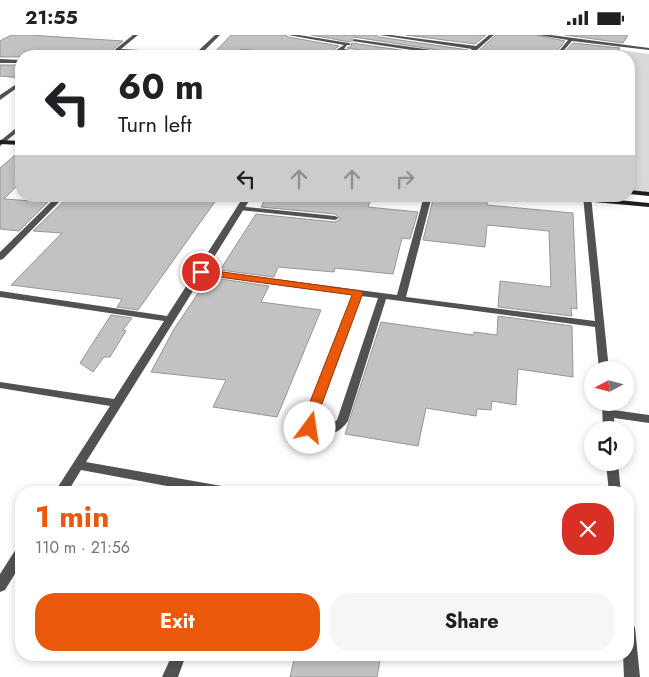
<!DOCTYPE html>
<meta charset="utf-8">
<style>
body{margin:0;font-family:Jost,sans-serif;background:#f6f6f6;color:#202124;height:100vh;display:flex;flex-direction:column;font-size:19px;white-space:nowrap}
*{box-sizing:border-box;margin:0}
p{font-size:16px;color:#757577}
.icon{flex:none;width:28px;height:28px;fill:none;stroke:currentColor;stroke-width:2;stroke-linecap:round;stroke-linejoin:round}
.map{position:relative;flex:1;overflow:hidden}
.drawer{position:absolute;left:15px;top:451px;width:619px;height:175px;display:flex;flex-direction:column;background:#fff;border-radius:20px;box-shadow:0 2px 8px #0003}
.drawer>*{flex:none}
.banner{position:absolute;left:15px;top:15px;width:620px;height:152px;border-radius:20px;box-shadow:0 2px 8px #0003;background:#fff;color:#202124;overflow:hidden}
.needle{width:32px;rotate:263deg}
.controls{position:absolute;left:584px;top:326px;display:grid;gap:10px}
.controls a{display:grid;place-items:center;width:50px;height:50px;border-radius:50%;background:#fff;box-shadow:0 2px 8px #0003;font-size:25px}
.pin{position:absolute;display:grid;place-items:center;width:42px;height:42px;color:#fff;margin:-21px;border:2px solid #fff;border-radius:50%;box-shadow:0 1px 5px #0007}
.me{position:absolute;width:55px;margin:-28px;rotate:14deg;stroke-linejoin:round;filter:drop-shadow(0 0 4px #0008)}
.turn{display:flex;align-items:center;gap:18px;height:105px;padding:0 20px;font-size:22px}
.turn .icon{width:65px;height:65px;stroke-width:2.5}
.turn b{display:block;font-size:35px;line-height:42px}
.lanes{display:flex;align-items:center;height:48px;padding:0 20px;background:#0003;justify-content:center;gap:25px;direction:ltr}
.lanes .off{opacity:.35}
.round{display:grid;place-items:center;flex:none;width:52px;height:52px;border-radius:20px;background:#f6f6f6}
.overview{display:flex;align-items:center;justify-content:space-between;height:85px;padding:0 20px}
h1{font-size:30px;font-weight:700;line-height:38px;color:#ea580c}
.action{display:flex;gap:10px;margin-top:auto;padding:10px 20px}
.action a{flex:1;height:58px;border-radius:20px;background:#ea580c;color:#fff;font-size:20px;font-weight:700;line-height:58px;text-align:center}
.action a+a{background:#f6f6f6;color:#202124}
.status{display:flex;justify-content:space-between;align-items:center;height:35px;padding:0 25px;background:#fff;direction:ltr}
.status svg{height:14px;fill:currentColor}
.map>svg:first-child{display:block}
</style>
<div class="status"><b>21:55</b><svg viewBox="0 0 49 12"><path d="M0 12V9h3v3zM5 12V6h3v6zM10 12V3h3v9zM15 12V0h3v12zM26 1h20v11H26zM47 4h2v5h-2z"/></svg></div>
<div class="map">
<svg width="649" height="642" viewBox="0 0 649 642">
<rect width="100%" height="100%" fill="#fff"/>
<path fill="#d9d9d9" d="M592,11L649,19V158L629,156V21H585Z"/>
<path fill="#c2c2c2" stroke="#969696" d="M11,0H29L123,6L105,21L0,22V6Z
M231,0H286L288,2L339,11L325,21H275L270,17L241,14L238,19L249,21H211Z
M311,0H377L379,2L468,15L463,19L354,2L350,7Z
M406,0H486L475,9Z
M496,0H536L565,6L553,21H473Z
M565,0H628L623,8Z
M351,8H352L441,21H389L387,19L347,13L352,11Z
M573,8L620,13L615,21H561Z
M0,30H21V43L0,41Z
M21,115V147L4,164L48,167L19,196L0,194V133Z
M69,161L111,162L219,161L138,275L117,272L122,264L11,250L62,198L33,196Z
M267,161H372L368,172L418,177L410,204L402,203L393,239L335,233L334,237L278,232L274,242L220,235L256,179L335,187L341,184L335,179L261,172Z
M434,161L487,166V170L573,178L577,274L571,273L572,281L498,272L500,246L551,252L549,196L487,190L485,212L423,205Z
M214,243L269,251L261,267L321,275L277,382L213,372L226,345L151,337L174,294L203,251L209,252Z
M111,280L132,283L123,295L126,296L110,322H104L93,337L80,328Z
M498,281L572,291L573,342L518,334L516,370L492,366L491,375L477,374L476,381L426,373L418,411L345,399L381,287L473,300L474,297L497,300Z
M295,620H381L377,642H290Z"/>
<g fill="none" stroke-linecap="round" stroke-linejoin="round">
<path fill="#525252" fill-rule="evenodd" d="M237,171L335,181L339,183L335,185L240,175H237Z"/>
<path fill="#525252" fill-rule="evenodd" d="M133,0H138L121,14L196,18L215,0H220L199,21L118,17L112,21H107Z
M288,0H299L349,8L351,10H347L344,14L387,21H375L340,16L332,21H327L344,10Z
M379,0H391L476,11L489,0H494L470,21H464L472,14Z
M538,0H551L649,13V15L572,6L559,21H555L568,5Z
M354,4L460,19L463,21H452L352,6Z
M241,16L270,19L273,21H261L239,18Z
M0,24L21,25V28H0Z
M21,46V50L0,65V60Z
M21,89V94L0,111V106Z
M57,161H65L3,224L0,225V217Z
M244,161H252L206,235L397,260L424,161H432L406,262L595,286L583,161H591L609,335H599L595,292L386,264L348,386C337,402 323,402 306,396L303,389L353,260L203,240L86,427L233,453L237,455L239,458H205L81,435L67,458H54L110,371L0,353V347L114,364L164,286L0,262V256L167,281ZM361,261L378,263L337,385L327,392H320L315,389Z
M602,368H612L613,375L649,380V388L614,383L615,395H603Z
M606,428H618L621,458H609Z
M21,513V529L5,555L0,557V539L16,514Z
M628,587L633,588L635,593L640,642H624L623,620H628Z
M172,620H186L178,642H162Z"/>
<path fill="#1f1f1f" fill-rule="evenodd" d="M0,105L21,106V110L0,109Z
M629,155L649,157V161L629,159Z
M546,161H577L649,168V172L550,163Z"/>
</g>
<path fill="#ea580c" stroke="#983908" d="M201,234L361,256L363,258L317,382L314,396H305L304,393V382L352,260L197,239V235Z"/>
</svg>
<div class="controls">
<a><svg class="needle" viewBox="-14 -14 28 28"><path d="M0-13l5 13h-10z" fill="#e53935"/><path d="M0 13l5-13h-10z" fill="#757577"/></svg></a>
<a><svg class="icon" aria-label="sound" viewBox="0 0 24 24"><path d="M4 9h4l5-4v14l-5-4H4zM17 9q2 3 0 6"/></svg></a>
</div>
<div class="pin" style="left:201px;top:237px;background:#d93025"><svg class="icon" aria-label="arrive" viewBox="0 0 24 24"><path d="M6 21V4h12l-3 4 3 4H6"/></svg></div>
<svg class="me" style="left:310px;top:393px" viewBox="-20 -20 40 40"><circle r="19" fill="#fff"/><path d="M0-13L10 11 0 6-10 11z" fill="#ea580c"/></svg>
<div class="banner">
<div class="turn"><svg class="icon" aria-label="left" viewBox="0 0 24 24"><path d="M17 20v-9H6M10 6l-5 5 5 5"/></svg><div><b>60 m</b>Turn left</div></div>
<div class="lanes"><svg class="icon" aria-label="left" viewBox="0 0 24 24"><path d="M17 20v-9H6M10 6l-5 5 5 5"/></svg><svg class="icon off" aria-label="ahead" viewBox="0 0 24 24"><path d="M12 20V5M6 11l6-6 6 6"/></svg><svg class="icon off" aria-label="ahead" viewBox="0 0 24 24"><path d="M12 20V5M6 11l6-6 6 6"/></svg><svg class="icon off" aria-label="right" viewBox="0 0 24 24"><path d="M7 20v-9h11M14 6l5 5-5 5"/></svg></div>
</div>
<section class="drawer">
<div class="overview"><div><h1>1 min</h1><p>110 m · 21:56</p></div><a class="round" style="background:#d93025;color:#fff"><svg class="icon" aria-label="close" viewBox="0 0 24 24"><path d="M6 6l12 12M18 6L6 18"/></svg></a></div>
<div class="action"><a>Exit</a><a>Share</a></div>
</section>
</div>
